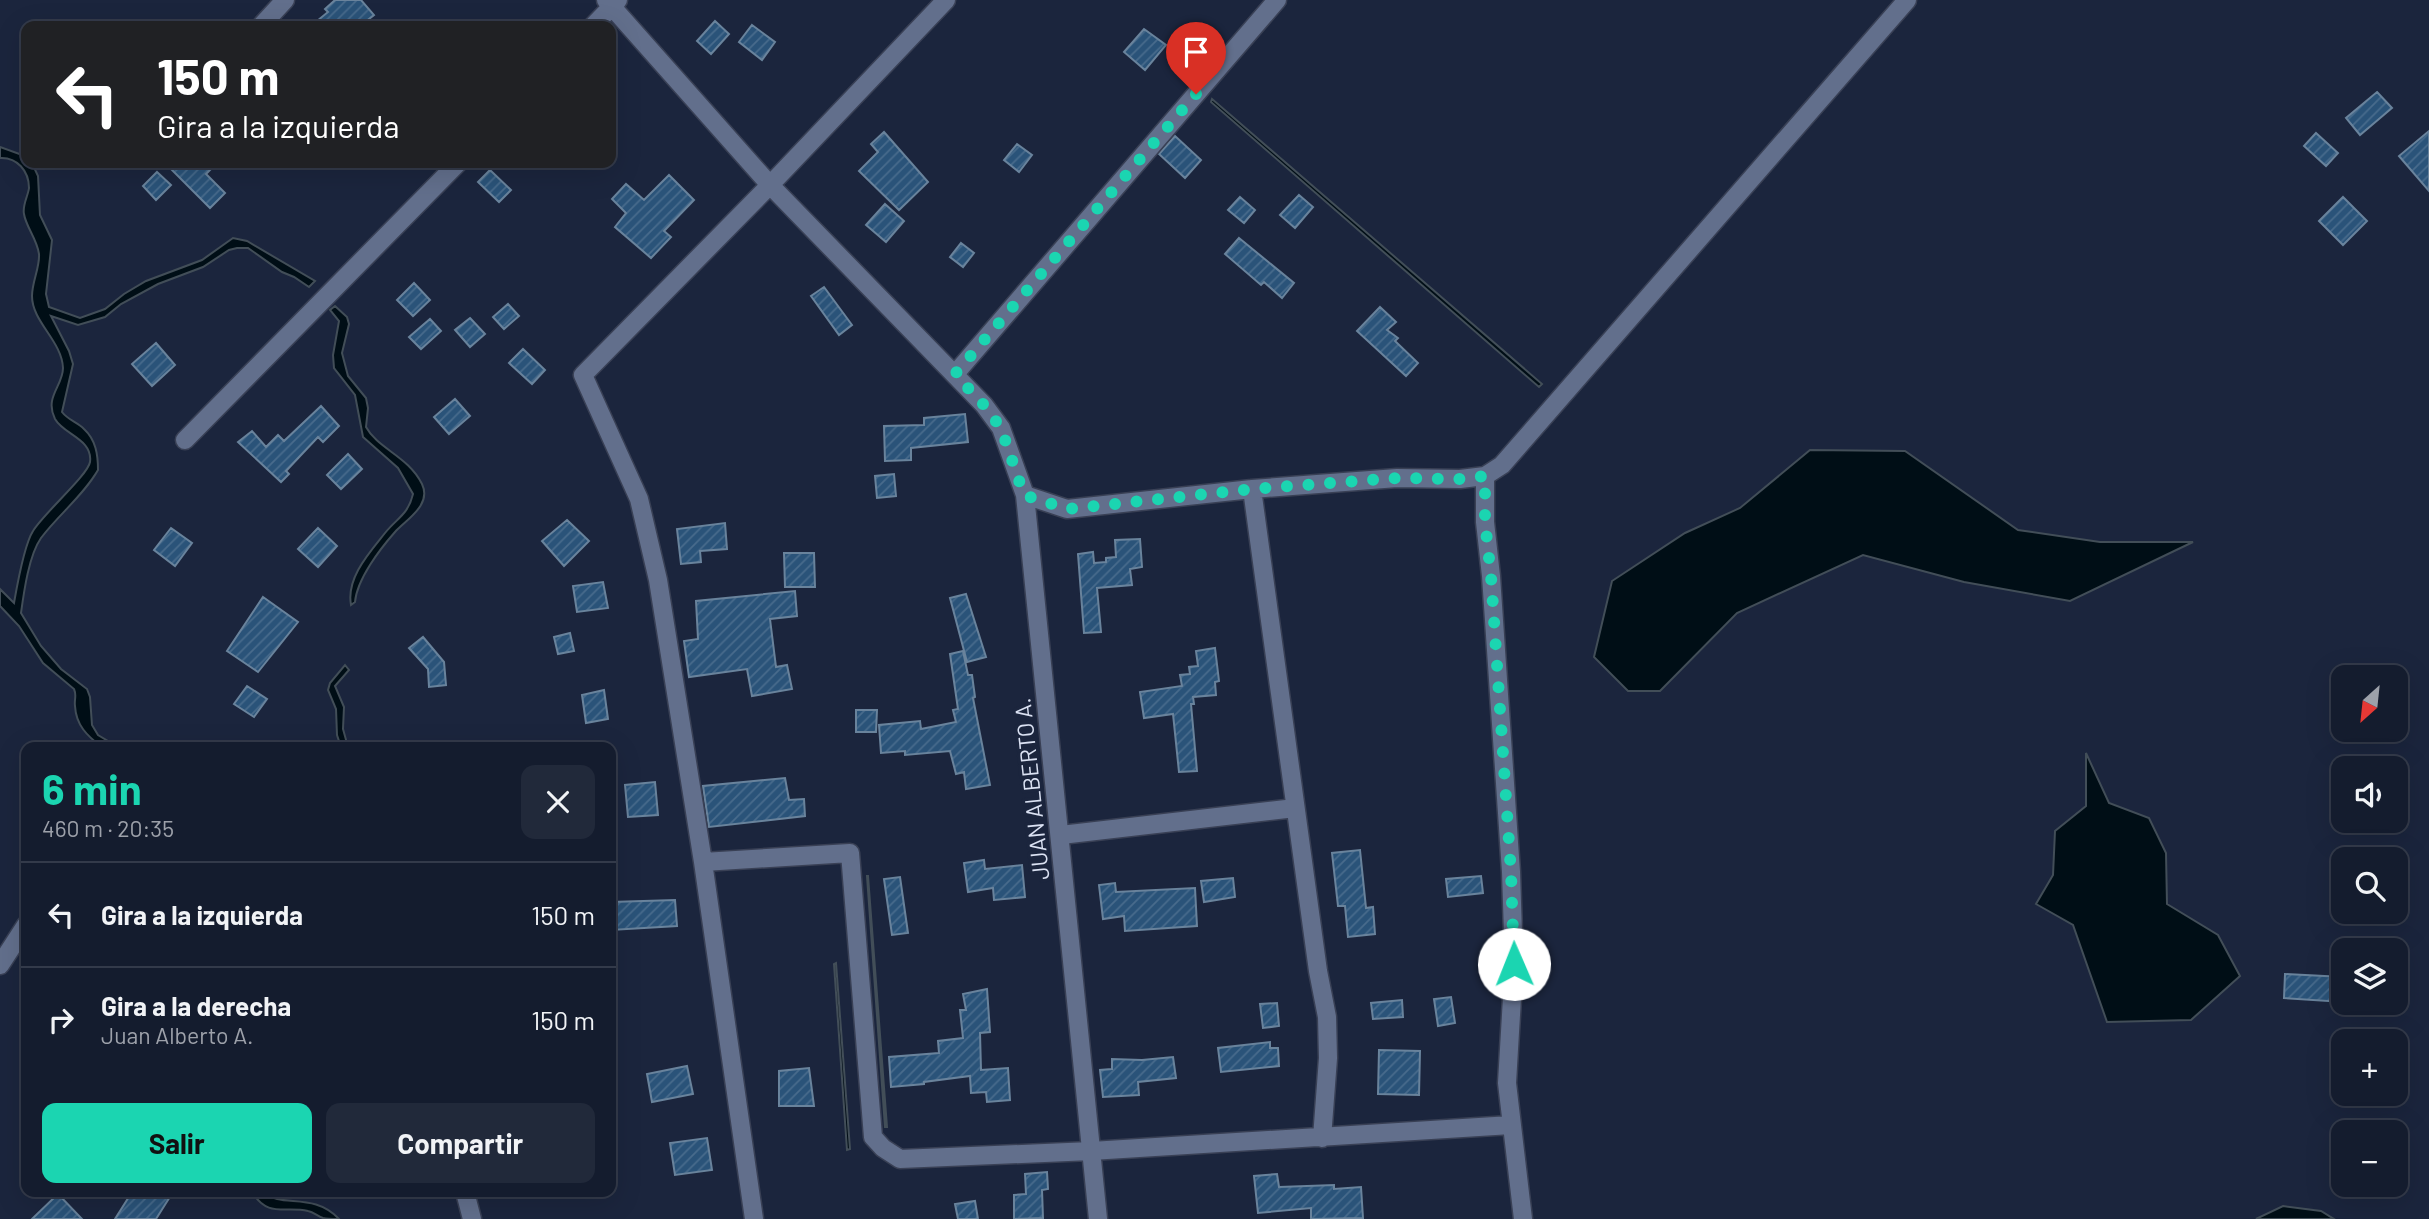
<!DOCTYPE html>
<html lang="es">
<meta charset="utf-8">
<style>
body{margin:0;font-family:Barlow,sans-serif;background:#21293a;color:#f1f3f6;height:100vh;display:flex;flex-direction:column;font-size:26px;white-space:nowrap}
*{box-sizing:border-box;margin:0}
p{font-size:23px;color:#9da1aa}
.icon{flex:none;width:38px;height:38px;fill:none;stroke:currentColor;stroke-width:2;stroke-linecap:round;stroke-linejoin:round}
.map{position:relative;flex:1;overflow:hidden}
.details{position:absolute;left:21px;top:742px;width:595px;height:455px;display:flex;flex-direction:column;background:#141c2e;border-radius:14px;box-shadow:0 7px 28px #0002,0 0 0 2px #333a4a}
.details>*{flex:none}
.top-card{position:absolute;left:21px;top:21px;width:595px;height:147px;border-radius:14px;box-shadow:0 7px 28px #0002,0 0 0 2px #333a4a;background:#202124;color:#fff;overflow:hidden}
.needle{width:46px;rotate:207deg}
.buttons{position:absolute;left:2331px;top:665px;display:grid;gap:14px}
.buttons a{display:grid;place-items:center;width:77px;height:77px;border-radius:14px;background:#141c2e;box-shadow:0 7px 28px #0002,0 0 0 2px #333a4a;font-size:35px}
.pin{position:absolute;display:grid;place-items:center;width:60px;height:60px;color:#fff;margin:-72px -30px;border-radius:50% 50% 50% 0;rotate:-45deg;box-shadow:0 0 7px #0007}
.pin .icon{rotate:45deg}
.me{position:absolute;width:77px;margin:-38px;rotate:359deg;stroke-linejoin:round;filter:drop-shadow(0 0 5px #0008)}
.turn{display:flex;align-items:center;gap:24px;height:147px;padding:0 21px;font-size:32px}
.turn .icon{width:91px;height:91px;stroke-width:2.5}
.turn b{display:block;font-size:49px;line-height:60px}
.round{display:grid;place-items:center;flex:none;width:74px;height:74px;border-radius:14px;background:#21293a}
.head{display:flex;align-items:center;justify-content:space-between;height:119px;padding:0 21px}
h1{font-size:42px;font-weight:700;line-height:52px;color:#1bd5b1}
.button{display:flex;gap:14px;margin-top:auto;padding:14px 21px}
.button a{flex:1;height:80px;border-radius:14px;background:#1bd5b1;color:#111;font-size:28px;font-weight:700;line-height:80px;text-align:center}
.button a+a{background:#21293a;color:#f1f3f6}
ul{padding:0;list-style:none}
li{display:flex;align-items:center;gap:21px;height:105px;padding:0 21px;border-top:2px solid #333a4a}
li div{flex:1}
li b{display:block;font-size:26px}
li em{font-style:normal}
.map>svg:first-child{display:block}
</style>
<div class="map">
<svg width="2429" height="1219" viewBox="0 0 2429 1219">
<defs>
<pattern id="building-hatch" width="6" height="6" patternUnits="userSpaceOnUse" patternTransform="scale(1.75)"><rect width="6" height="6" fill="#2a5379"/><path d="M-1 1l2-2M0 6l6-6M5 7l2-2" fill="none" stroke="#486b8c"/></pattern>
</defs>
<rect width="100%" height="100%" fill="#1b253d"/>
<path fill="#000e16" stroke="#424e58" stroke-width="2" d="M1212,99L1542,384L1539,387L1211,102Z
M0,147L25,156L26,163H32L38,176L40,215L52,240L46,294L49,307L80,318L105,309L124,294L146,281L202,260L233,238L247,241L315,281L309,287L294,277L282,272L248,248H237L229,250L203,267L158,284L121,304L105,317L78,325L51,316L69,351L73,364L62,412C68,420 77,422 84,429C96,440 98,455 98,470C83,496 59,514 41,538C29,555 24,591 21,613L41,646L61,669L87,689L90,697L92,725L98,735L118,747H102C87,736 76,725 75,706C74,699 77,696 74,689L43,663L19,626L0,606V589L14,603C17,586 24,545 33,531C43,514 88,475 90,462C93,439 64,435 55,419C44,397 63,386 63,368C62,341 32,322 32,296C32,282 40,267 39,254C37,239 26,227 24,214C22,206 28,196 29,188C29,171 17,157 0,158Z
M335,306L347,317L349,324L342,353L348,376L366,398L368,408L366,427C378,449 408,456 422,484C432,505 407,519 395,532C380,549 357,579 355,602L351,605C346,578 369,553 385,533C397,518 408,515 413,494L398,468L363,437L355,395L334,368L333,355L339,321L330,310Z
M1810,450L1905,451L2018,530L2100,542H2193L2070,601L1964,582L1863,555L1737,613L1660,691H1628L1594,657L1612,581L1685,533L1740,508Z
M345,665L349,670L335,686L344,707L343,729L348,747H341L337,735L336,709L328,690L330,683Z
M2086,753L2109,803L2149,818L2166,853L2167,904L2218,935L2240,976L2191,1020L2107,1022L2073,925L2036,904L2053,875L2055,831L2086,806Z
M867,876H868L887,1127H885Z
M836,963L850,1149L847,1150L834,964Z
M252,1192H265C280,1209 313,1191 339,1219C334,1219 327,1219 323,1218C317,1216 314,1212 308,1211C284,1206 268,1218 252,1192Z
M2283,1206L2321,1211L2334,1219H2256Z"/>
<path fill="url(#building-hatch)" stroke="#69839c" stroke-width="2" d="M335,0H361L374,15L360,26H311L328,12L325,9Z
M715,21L729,34L711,54L697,41Z
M752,25L775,42L762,60L739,42Z
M1144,29L1166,45L1145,70L1124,52Z
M2377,92L2392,108L2360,135L2346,118Z
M2429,131V191L2399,156Z
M884,132L928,182L899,210L859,171L878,152L871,144Z
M2316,133L2338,153L2326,166L2304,146Z
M1175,136L1201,160L1185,178L1159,154Z
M1017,144L1032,155L1019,172L1004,160Z
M165,163H217L206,174L225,193L210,208Z
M490,170L511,190L499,202L478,182Z
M157,172L171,185L156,200L143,186Z
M669,175L694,200L664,231L671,237L651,258L615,227L626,213L612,199L626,184L644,200Z
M1299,195L1313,207L1295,228L1280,215Z
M1240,197L1255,210L1244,223L1228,210Z
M2343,197L2367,221L2343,245L2319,221Z
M885,204L904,221L886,242L866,225Z
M1239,238L1294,283L1282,298L1264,282L1261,285L1225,254Z
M961,243L974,253L963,267L950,257Z
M414,283L430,300L413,316L397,300Z
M824,287L852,325L839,335L811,296Z
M508,304L519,316L504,329L493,317Z
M1380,307L1396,322L1387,330L1398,338L1395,341L1418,363L1406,376L1357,331Z
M470,318L485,334L470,347L455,330Z
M430,319L441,331L421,349L409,337Z
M156,343L175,365L152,386L132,364Z
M523,349L545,370L532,384L509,363Z
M455,399L470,416L449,434L434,417Z
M321,406L339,426L323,442L318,437L286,471L289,474L281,482L238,442L252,431L266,447L278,435L284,441Z
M965,414L968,442L911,448V460L885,461L884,426L924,425V418Z
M348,454L362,469L341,489L327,475Z
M894,474L896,496L877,498L875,476Z
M567,520L589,541L564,566L542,541Z
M725,523L727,549L700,551L701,562L681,564L677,529Z
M171,528L192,543L175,566L154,550Z
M318,528L337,546L318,567L298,549Z
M1140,539L1142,567L1130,569L1132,585L1097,588L1101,632L1084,633L1078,554L1093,552L1094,563L1106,562V558L1116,557L1115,540Z
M784,553H814L815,587H785Z
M603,582L608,608L577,612L573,586Z
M795,591L797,616L770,619L776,667L787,665L792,689L752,696L747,669L689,677L684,641L698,639L696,601Z
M966,594L986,657L967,662L950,598Z
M263,597L298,622L258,672L227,651Z
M570,633L574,651L558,654L554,637Z
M423,637L444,662L446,685L429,687L428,669L409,648Z
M1215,648L1219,681L1215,682L1216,695L1193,697L1194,704H1191L1197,771L1179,772L1173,714L1144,718L1140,692L1182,686L1180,675L1190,674L1189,667L1198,666L1196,651Z
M963,651L968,675H972L975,697L973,698L990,785L966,789L964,772L956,774L950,751L905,755V751L881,753L879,725L920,721L921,729L956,722L953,710L958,709L950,654Z
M247,686L267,699L254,717L234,704Z
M604,690L608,719L586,723L582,695Z
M856,710H877L876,732H856Z
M785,778L789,800L804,799L805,816L709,827L703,786Z
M655,782L658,815L628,817L625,785Z
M1360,850L1366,908L1373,907L1375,934L1348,937L1345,906H1338L1332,853Z
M984,860L985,869L1022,865L1025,897L994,900L993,888L968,892L964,863Z
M1481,876L1483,893L1448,897L1446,879Z
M900,877L908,933L892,935L884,879Z
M1233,878L1235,897L1204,902L1201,881Z
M1115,883L1116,892L1195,888L1197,926L1125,931L1124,916L1103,919L1099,885Z
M675,900L677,926L611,930V902Z
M2285,974L2343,977V1002L2284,998Z
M987,989L990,1032L980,1033L981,1070L1008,1068L1010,1100L987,1102L986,1092L971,1093L970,1076L924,1082V1084L891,1087L889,1057L939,1053L938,1041L963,1038L960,1010H966L963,994Z
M1451,997L1455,1023L1438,1026L1434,999Z
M1402,1000L1403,1017L1373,1019L1371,1003Z
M1277,1003L1279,1026L1263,1028L1260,1004Z
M1270,1042V1048H1278L1279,1066L1221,1072L1218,1048Z
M1379,1050L1420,1051L1419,1095L1378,1094Z
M1173,1057L1176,1078L1138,1082L1139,1095L1103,1097L1100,1070L1112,1069V1059L1142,1060Z
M687,1066L693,1094L652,1102L647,1074Z
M809,1068L814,1106H779V1071Z
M707,1138L712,1170L675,1175L670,1143Z
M1047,1172L1048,1189L1042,1190L1043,1218L1014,1219V1195L1026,1194L1025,1174Z
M1277,1174L1279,1187L1334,1185V1189L1361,1187L1363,1218L1311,1219V1208L1258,1213L1254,1176Z
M132,1192H173L156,1219H115Z
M58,1194L82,1219H32Z
M975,1201L978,1219H958L955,1204Z"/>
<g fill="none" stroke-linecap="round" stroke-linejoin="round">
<g stroke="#394055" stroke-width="21">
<path id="minor" d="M606,0L770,185L984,405L1001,428L1025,495L1098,1219
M261,26L285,0
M593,26L618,0
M955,374L1277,0
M185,440L458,163
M1485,476V522L1491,576L1511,872L1514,964L1507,1083L1523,1219
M1252,489L1318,971L1327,1017L1328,1058L1322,1138
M1025,495L1067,509L1252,489L1397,478L1460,479L1485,476L1502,465L1907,0
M1061,835L1295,808
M703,862L850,853L873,1137L883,1148L900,1159L1091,1151L1511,1125
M0,965L26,925
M465,1192L472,1219
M754,1219L703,862L658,580L639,499L583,375L770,185L946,0"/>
</g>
<use href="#minor" stroke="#626f8c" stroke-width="18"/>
</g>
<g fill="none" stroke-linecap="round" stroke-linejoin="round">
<path stroke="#1bd5b1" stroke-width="12" stroke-dasharray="0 21.6" d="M1196,94L955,374L984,405L1001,428L1024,495L1068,509L1252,489L1397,478L1460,479L1485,476V522L1491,576L1511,872L1514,964"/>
</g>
<g text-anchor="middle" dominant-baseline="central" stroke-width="7" stroke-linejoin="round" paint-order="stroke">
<g font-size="23" fill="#dbe2f3" stroke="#1b253d">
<text transform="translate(1031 789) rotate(-96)">JUAN ALBERTO A.</text>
</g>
</g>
</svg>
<div class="buttons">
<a><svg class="needle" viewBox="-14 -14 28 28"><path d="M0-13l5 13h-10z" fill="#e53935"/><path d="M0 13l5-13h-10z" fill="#9da1aa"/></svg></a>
<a><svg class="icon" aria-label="sound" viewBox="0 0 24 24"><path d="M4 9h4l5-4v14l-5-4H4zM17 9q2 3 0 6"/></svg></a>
<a><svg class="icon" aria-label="search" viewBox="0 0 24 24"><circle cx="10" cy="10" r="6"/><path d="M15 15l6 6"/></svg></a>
<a><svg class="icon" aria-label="layers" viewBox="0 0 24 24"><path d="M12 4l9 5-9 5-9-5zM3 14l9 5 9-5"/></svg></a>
<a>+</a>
<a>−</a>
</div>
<div class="pin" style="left:1196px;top:94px;background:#d93025"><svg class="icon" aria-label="arrive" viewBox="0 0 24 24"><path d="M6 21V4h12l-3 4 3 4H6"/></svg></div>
<svg class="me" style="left:1514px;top:964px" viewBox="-20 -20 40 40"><circle r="19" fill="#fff"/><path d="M0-13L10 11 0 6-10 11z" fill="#1bd5b1"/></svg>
<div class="top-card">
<div class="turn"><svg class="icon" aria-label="left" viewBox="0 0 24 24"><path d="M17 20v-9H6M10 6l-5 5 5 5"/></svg><div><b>150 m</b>Gira a la izquierda</div></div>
</div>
<section class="details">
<div class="head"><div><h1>6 min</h1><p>460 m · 20:35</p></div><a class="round"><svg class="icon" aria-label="close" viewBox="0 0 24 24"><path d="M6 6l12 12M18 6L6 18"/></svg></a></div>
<ul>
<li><svg class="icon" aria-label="left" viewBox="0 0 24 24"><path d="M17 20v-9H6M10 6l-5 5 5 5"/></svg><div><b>Gira a la izquierda</b></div><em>150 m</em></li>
<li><svg class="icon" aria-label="right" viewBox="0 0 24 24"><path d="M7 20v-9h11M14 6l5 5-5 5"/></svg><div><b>Gira a la derecha</b><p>Juan Alberto A.</p></div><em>150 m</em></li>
</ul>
<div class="button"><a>Salir</a><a>Compartir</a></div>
</section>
</div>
